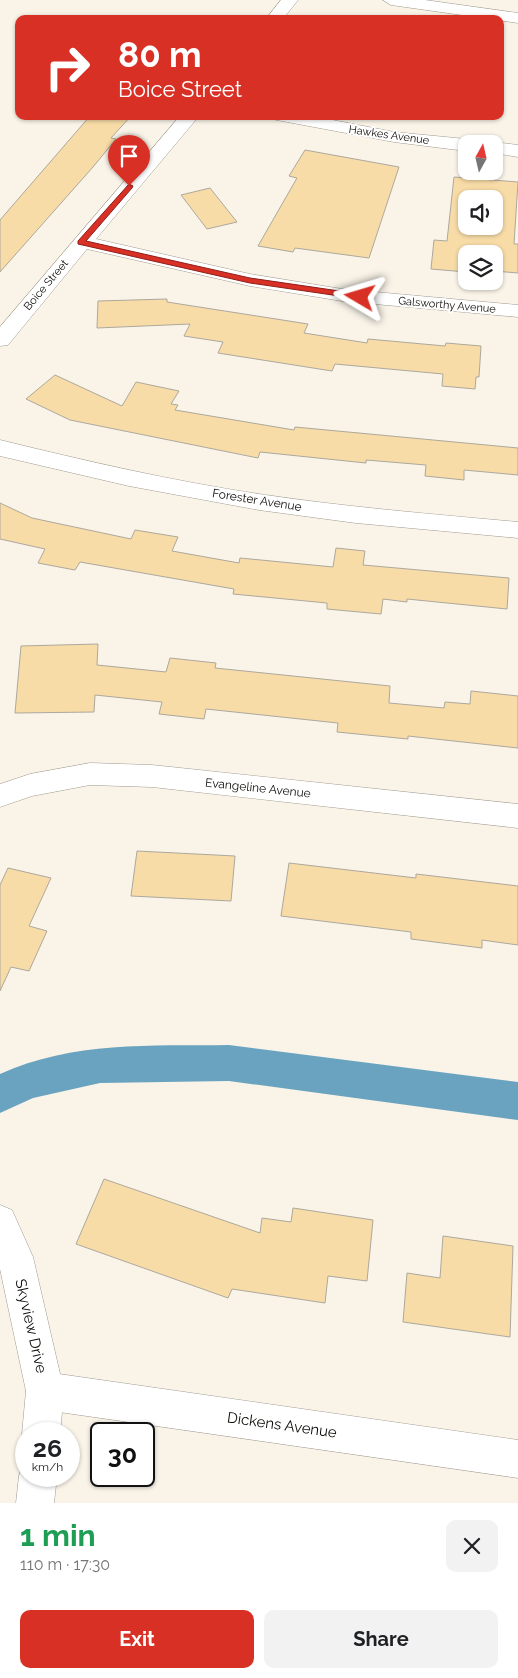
<!DOCTYPE html>
<meta charset="utf-8">
<style>
body{margin:0;font-family:Raleway,sans-serif;background:#f2f2f2;color:#202124;height:100vh;display:flex;flex-direction:column;font-size:19px;white-space:nowrap}
*{box-sizing:border-box;margin:0}
p{font-size:16px;color:#757577}
.icon{flex:none;width:28px;height:28px;fill:none;stroke:currentColor;stroke-width:2;stroke-linecap:round;stroke-linejoin:round}
.map{position:relative;height:1503px;overflow:hidden}
.sheet{display:flex;flex-direction:column;background:#fff;flex:1}
.sheet>*{flex:none}
.hud{position:absolute;left:15px;top:15px;width:489px;height:105px;border-radius:10px;box-shadow:0 1px 4px #0004;background:#d93025;color:#fff;overflow:hidden}
.needle{width:32px;rotate:8deg}
.controls{position:absolute;left:458px;top:135px;display:grid;gap:10px}
.controls a{display:grid;place-items:center;width:45px;height:45px;border-radius:10px;background:#fff;box-shadow:0 1px 4px #0004;font-size:25px}
.speed{position:absolute;left:15px;top:1422px;display:flex;gap:10px;font-size:25px;font-weight:700;text-align:center}
.speed>*{display:grid;place-content:center;width:65px;height:65px;border-radius:50%;background:#fff;box-shadow:0 1px 4px #0004;line-height:1}
.speed small{font-size:12px;font-weight:400}
.speed .limit{border:2px solid #111;border-radius:8px;background:#fff;color:#111}
.pin{position:absolute;display:grid;place-items:center;width:42px;height:42px;color:#fff;margin:-51px -21px;border-radius:50% 50% 50% 0;rotate:-45deg;box-shadow:0 0 5px #0007}
.pin .icon{rotate:45deg}
.me{position:absolute;width:55px;margin:-28px;rotate:277deg;stroke-linejoin:round;filter:drop-shadow(0 0 4px #0008)}
.turn{display:flex;align-items:center;gap:18px;height:105px;padding:0 20px;font-size:22px}
.turn .icon{width:65px;height:65px;stroke-width:2.5}
.turn b{display:block;font-size:35px;line-height:42px}
.round{display:grid;place-items:center;flex:none;width:52px;height:52px;border-radius:10px;background:#f2f2f2}
.summary{display:flex;align-items:center;justify-content:space-between;height:85px;padding:0 20px}
h1{font-size:30px;font-weight:700;line-height:38px;color:#1e9e55}
.primary-button{display:flex;gap:10px;margin-top:auto;padding:10px 20px}
.primary-button a{flex:1;height:58px;border-radius:10px;background:#d93025;color:#fff;font-size:20px;font-weight:700;line-height:58px;text-align:center}
.primary-button a+a{background:#f2f2f2;color:#202124}
.map>svg:first-child{display:block}
</style>
<div class="map">
<svg width="518" height="1503" viewBox="0 0 518 1503">
<rect width="100%" height="100%" fill="#f9f3e8"/>
<g fill="none" stroke-linecap="round" stroke-linejoin="round">
<path fill="#69a3c0" fill-rule="evenodd" d="M229,1045L518,1082V1120L229,1081L100,1083L33,1098L0,1113V1074C73,1041 151,1046 229,1045Z"/>
</g>
<path fill="#f8dca7" stroke="#ada89d" fill-rule="evenodd" d="M90,116H131L111,138L116,139L93,167L0,272V220Z
M305,150L399,167L369,258L295,248L293,252L258,246L297,178L289,176Z
M454,177L518,182L514,244H518V273L494,271V254H466V272L431,269L434,240L447,241ZM466,199H494V226H466Z
M210,188L237,222L207,229L181,195Z
M167,299V302L308,324L304,333L367,343L368,339L445,346L446,343L481,346L479,377H476L475,389L442,386L443,374L335,364L332,371L218,353L223,342L184,336L190,324L97,328L98,301Z
M55,375L122,406L136,382L179,391L171,404L178,405L175,410L294,430L295,427L518,448V475L464,470V480L425,476L426,465L366,460V463L260,452L258,458L70,420L26,399Z
M0,503L32,518L131,539L135,530L178,537L172,551L239,563L240,558L333,567L336,548L365,551L363,565L509,578L507,609L407,599V602L383,599L381,614L327,609V603L233,594L234,589L80,562L75,570L38,563L45,549L0,539Z
M98,644L97,665L166,672L170,658L216,663L215,668L390,686L389,703L444,708L445,702L470,704L471,691L518,696V748L408,736V739L337,732L338,723L206,709L204,719L159,714L162,702L95,695L94,712L15,713L21,646Z
M137,851L235,856L231,901L131,896Z
M289,863L416,878V874L518,886V945L482,940V948L411,939V932L281,916Z
M8,868L51,878L29,926L47,931L29,971L11,967L0,991V885Z
M104,1179L260,1233L262,1218L291,1222L293,1208L373,1220L367,1281L328,1276L325,1303L232,1289L228,1298L76,1244Z
M443,1236L513,1246L510,1337L403,1322L407,1273L440,1278Z"/>
<g fill="none" stroke-linecap="round" stroke-linejoin="round">
<g stroke="#a09a90" stroke-width="1">
<path id="street" d="M281,0H298L283,19H266Z
M383,0H425L518,13V23L391,5Z
M180,116H199L96,239L250,274L342,289L518,305V317L342,301L250,286L87,249L8,345L0,346V327Z
M273,116H312L394,132L466,139L474,144H466V151L394,142L282,121L276,120Z
M494,142L518,145V157L494,153V144H489Z
M0,440C86,461 172,481 259,494C345,507 431,514 518,522V538L356,523L259,510L129,486L0,456Z
M90,763L152,765L518,804V828L152,787L90,785L32,796L0,807V784L30,774Z
M45,1372L518,1440V1478L45,1410L32,1404L26,1391L32,1378Z"/>
</g>
<g stroke="#a09a90" stroke-width="1">
<path id="secondary" d="M0,1205L12,1210L33,1257L64,1391L60,1434H26V1444L22,1434L26,1391L0,1269Z
M24,1462H26V1476H57L54,1503H16L19,1476Z"/>
</g>
<use href="#street" fill="#fff" fill-rule="evenodd"/>
<use href="#secondary" fill="#fff" fill-rule="evenodd"/>
</g>
<path fill="#d93025" stroke="#8d1f18" d="M129,184L133,186L132,188L86,241L250,278L360,294L365,297L360,299L250,283L78,244V241Z"/>
<g text-anchor="middle" dominant-baseline="central" stroke-width="4" stroke-linejoin="round" paint-order="stroke">
<g font-size="11" fill="#0d0b08" stroke="#fff">
<text transform="translate(389 135) rotate(8)">Hawkes Avenue</text>
<text transform="translate(46 285) rotate(-50)">Boice Street</text>
<text transform="translate(447 305) rotate(5)">Galsworthy Avenue</text>
</g>
<g font-size="12" fill="#0d0b08" stroke="#fff">
<text transform="translate(257 500) rotate(9)">Forester Avenue</text>
<text transform="translate(258 788) rotate(6)">Evangeline Avenue</text>
</g>
<g font-size="15" fill="#0d0b08" stroke="#fff">
<text transform="translate(31 1326) rotate(77)">Skyview Drive</text>
<text transform="translate(282 1425) rotate(8)">Dickens Avenue</text>
</g>
</g>
</svg>
<div class="controls">
<a><svg class="needle" viewBox="-14 -14 28 28"><path d="M0-13l5 13h-10z" fill="#e53935"/><path d="M0 13l5-13h-10z" fill="#757577"/></svg></a>
<a><svg class="icon" aria-label="sound" viewBox="0 0 24 24"><path d="M4 9h4l5-4v14l-5-4H4zM17 9q2 3 0 6"/></svg></a>
<a><svg class="icon" aria-label="layers" viewBox="0 0 24 24"><path d="M12 4l9 5-9 5-9-5zM3 14l9 5 9-5"/></svg></a>
</div>
<div class="speed"><div>26<small>km/h</small></div><div class="limit">30</div></div>
<div class="pin" style="left:129px;top:186px;background:#d93025"><svg class="icon" aria-label="arrive" viewBox="0 0 24 24"><path d="M6 21V4h12l-3 4 3 4H6"/></svg></div>
<svg class="me" style="left:360px;top:297px" viewBox="-20 -20 40 40"><path d="M0-17L14 15 0 8-14 15z" fill="#d93025" stroke="#fff" stroke-width="4"/></svg>
<div class="hud">
<div class="turn"><svg class="icon" aria-label="right" viewBox="0 0 24 24"><path d="M7 20v-9h11M14 6l5 5-5 5"/></svg><div><b>80 m</b>Boice Street</div></div>
</div>
</div>
<section class="sheet">
<div class="summary"><div><h1>1 min</h1><p>110 m · 17:30</p></div><a class="round"><svg class="icon" aria-label="close" viewBox="0 0 24 24"><path d="M6 6l12 12M18 6L6 18"/></svg></a></div>
<div class="primary-button"><a>Exit</a><a>Share</a></div>
</section>
